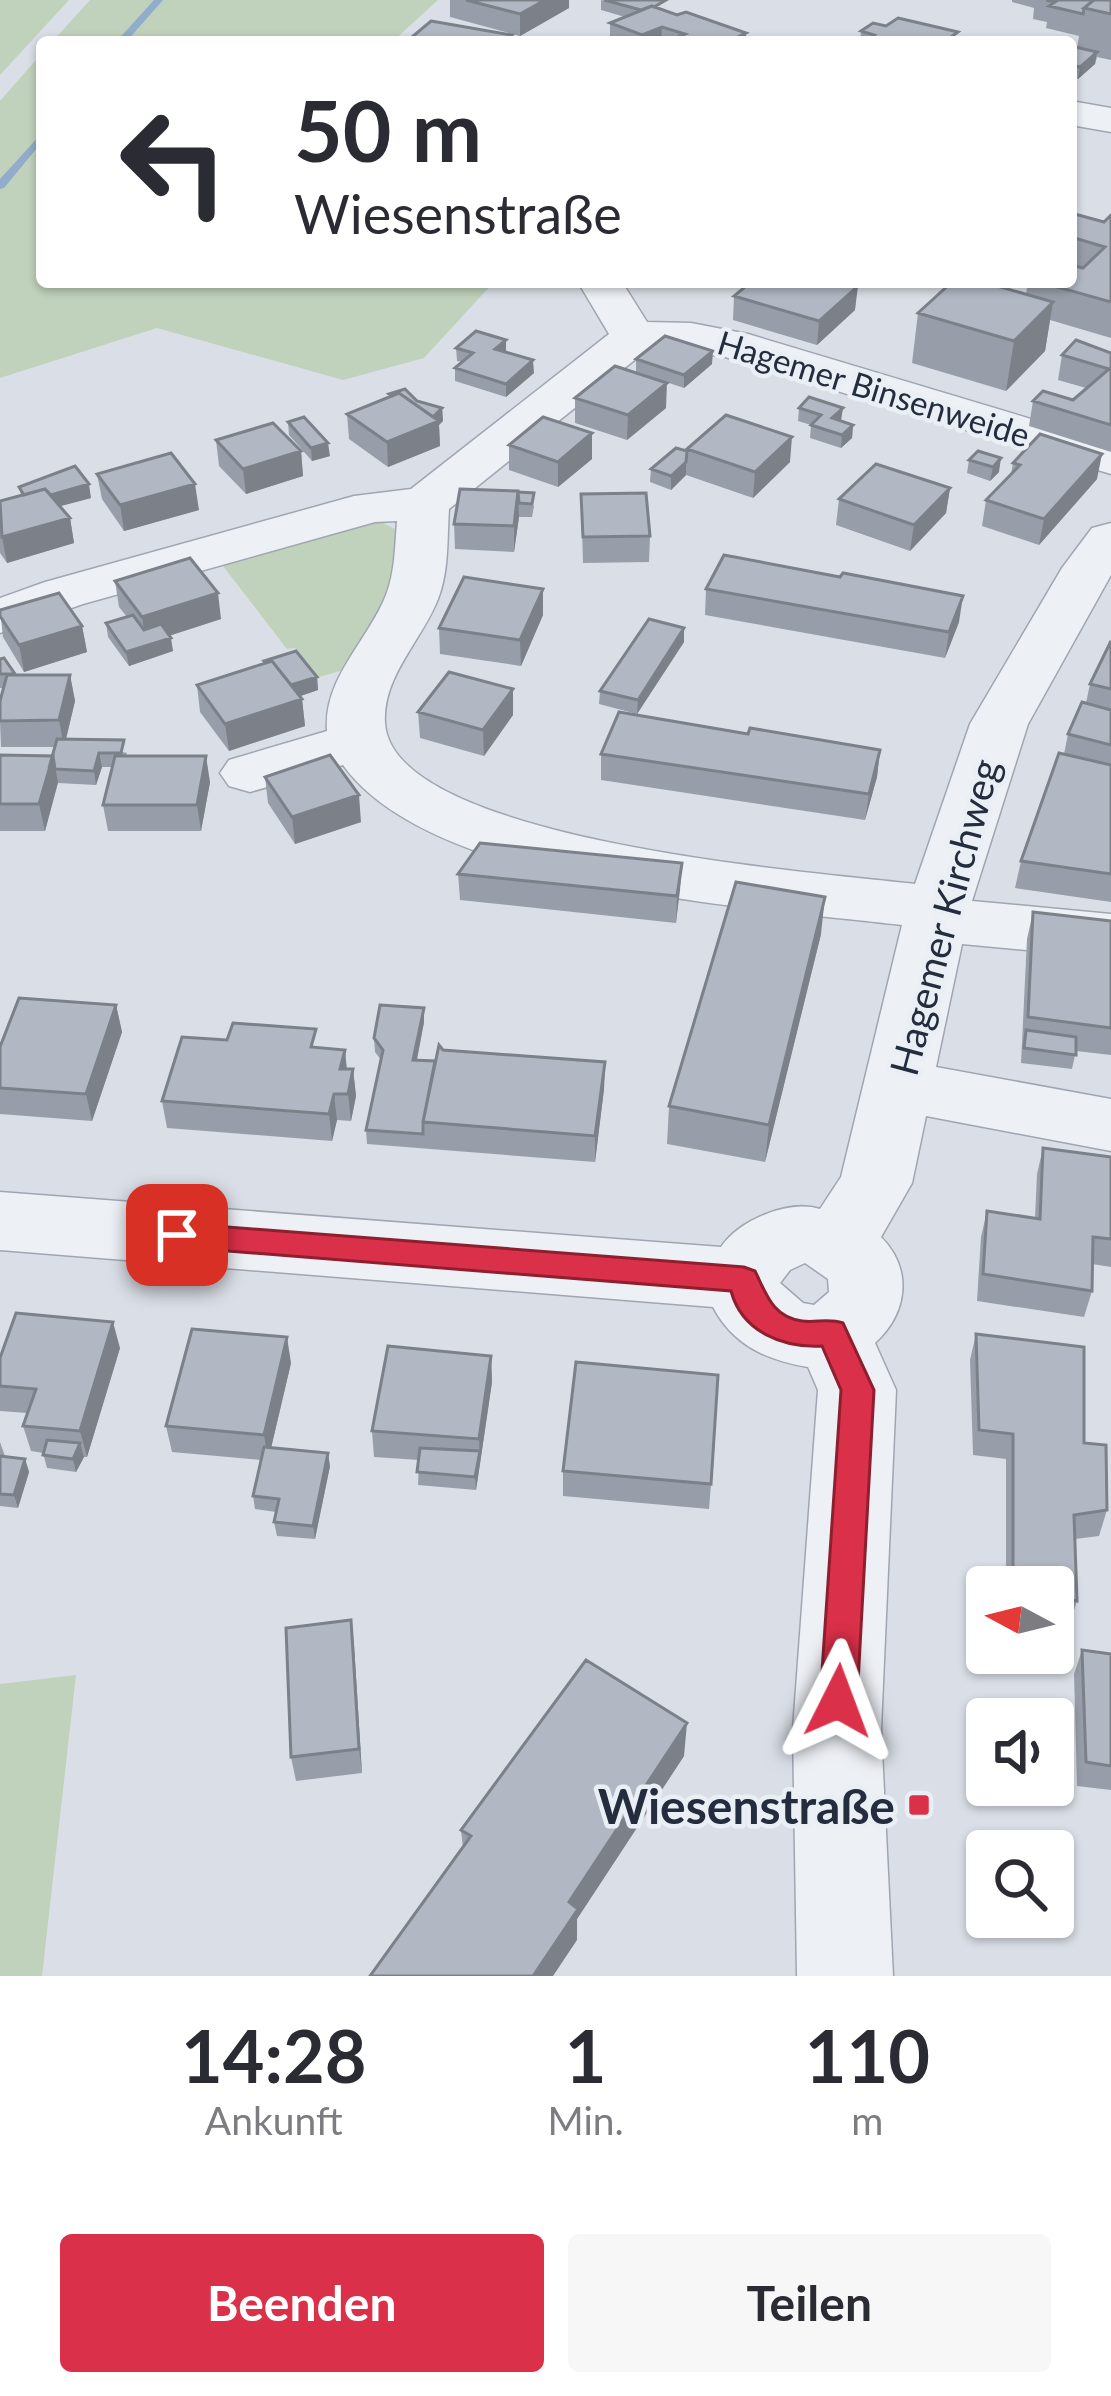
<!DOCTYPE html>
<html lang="de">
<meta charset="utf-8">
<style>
body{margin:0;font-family:Lato,sans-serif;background:#f7f7f7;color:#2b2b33;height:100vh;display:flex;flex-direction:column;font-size:45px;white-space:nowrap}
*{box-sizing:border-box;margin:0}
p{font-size:39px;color:#7c7c81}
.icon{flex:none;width:66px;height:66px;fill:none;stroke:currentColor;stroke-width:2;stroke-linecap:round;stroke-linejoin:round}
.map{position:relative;height:1976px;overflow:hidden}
.sheet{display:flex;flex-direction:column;background:#fff;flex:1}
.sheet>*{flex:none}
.banner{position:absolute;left:36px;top:36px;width:1041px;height:252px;border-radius:12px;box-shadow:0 3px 9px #0004;background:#fff;color:#2b2b33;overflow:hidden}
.needle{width:78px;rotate:277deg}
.buttons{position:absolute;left:966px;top:1566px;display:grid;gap:24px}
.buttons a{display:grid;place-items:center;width:108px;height:108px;border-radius:12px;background:#fff;box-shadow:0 3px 9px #0004;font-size:60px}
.pin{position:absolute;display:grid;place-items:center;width:102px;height:102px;color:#fff;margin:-51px;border-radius:24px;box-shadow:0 6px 18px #0006}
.me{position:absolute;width:132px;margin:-66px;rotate:3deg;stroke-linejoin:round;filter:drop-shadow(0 0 9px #0008)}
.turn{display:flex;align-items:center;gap:42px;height:252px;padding:0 60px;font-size:54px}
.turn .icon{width:156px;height:156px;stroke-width:2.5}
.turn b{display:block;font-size:84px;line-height:102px}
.eta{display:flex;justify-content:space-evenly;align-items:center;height:204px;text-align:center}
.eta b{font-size:72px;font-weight:700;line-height:84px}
.cta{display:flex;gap:24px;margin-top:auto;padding:24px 60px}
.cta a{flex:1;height:138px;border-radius:12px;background:#db3049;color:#fff;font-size:48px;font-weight:700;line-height:138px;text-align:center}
.cta a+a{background:#f7f7f7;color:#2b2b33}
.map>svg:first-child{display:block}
</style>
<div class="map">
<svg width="1111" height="1976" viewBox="0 0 1111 1976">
<rect width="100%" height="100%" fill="#dadfe7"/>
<path fill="#c0d2bb" d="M0,0H69L0,75Z
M90,0H438L392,42H52Z
M42,53V282H494L424,358L343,380L157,328L0,378V101Z
M375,519L397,530L400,583L354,667L316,678L295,648L287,649L216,557Z
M76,1675L42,1976H0V1684Z"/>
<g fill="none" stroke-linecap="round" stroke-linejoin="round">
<path fill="#91adcb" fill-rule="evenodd" d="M154,0H163L126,42H116Z
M42,133V142L4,188L0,189V179Z"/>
<g stroke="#9fa6b1" stroke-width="3">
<path id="minor" d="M1071,101L1111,108V132L1071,125Z
M578,282H622L647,322L691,323L748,334L1111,443V474L722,356L647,350L449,509C447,539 449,571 438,599C422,640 382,677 385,723C392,842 822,873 915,884L970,724L1062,568L1092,528L1111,523V575L1028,724L972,901L1111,914V958L962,944L936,1067L1111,1099V1151L926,1116L912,1183L881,1237C913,1269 908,1313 875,1343L896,1390L881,1729L893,1976H797L793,1729L818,1390L808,1367C766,1360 733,1345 713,1307L0,1250V1192L721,1247C739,1220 789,1199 820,1209L841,1177L902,925C759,908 431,889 343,765L250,792L229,786L220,773L229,760L327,731C323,678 368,641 386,595C395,572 395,546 397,521L375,522L83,604L0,633V598L45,582L354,496L411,489L609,334ZM805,1263L828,1279L829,1292L814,1305L803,1303L780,1283L790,1270Z"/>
</g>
<use href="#minor" fill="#edf0f5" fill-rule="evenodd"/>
</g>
<path fill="#989ea9" d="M450,0H569V8L520,36L450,17Z
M601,0L665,11L746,33V42H610V23L625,17L601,10Z
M1012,0H1111V60L1097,57L1095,64L1078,79L1071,77V47L1077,48L1079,36L1046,28L1047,22L1033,19L1034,8L1012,2Z
M861,31L956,42H860Z
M1071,213L1104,222L1111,215V338L1050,320L1045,351L1006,391L912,363L918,313L1026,294L1028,282H1071Z
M734,296L855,310L817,345L733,320Z
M506,340V352L534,373L506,397L455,381V368L462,362L457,361L456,348Z
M1111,353V452L1029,426L1033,401L1073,400L1086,388L1058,380L1062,355Z
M636,359L712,364L684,388L636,372Z
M389,394L442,408L443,421L439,425L440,446L388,467L349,439L347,414L389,397Z
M575,398L666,408L627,440L575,423Z
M799,408L853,425L852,438L841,448L810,438L811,425L798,421Z
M288,422L330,456L312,461L289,435Z
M216,440L301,451L303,476L246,494L219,466Z
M509,445L592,459L558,487L509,470Z
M687,449L790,462L753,498L686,475L671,490L650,482L651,469L687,451Z
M978,451L999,472L990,481L967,473L969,460Z
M1013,463L1097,479L1039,545L982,526L986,500L1011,474Z
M97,474L199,510L124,531L102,499Z
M19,487L91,498L60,506L70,518L74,543L7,563L0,553V501L21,495Z
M950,488L946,513L910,551L836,525L839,499Z
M518,491L534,506L532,517H519L514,552L455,549L454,524Z
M581,494L650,536L649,562L583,563Z
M115,581L221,619L169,636L173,651L129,666L108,637L106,623L127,617L119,607Z
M543,589V615L521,666L440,654L439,628Z
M706,589L959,622L945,658L705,615Z
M0,610L82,626L87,652L24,672L3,637Z
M684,628V642L637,714L599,704L600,691Z
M1111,641V902L1015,888L1021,861L1064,754L1068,734L1086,703L1090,684Z
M0,659L15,675H70L75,701L66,739L127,753L126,756L210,782L201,831H108L103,805L112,767H102L96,785L58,783L45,831H0V755L52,756L55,747H1L0,721L4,688H0Z
M317,677L318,690L300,696L302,699L305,726L229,751L200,712L197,685Z
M513,689V715L484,756L420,738L418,712Z
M748,734L880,750L877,777L865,820L601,780V754Z
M265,777L361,822L295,844L268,803Z
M682,863L676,923L460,900L458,874Z
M1033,912L1111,921V1055L1076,1051L1072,1069L1021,1063L1027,939Z
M821,934L765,1162L667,1144L669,1106Z
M116,1005L122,1032L92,1121L0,1114V1047Z
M424,1022L417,1060L435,1061L443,1050L605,1062L604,1089L595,1162L367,1144L366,1130L381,1060L375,1052L374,1038Z
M318,1047L345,1050L347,1069H353L356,1096L351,1121L337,1120L332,1141L167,1128L162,1101Z
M1043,1148L1111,1157V1267L1092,1264V1291L1084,1317L977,1301L981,1237L987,1211L1035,1218L1037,1174Z
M976,1334L1084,1443L1107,1510L1099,1536L1075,1539L1077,1601L1069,1625L1053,1623V1587H1006V1459L973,1455L970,1360Z
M120,1348L87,1457H84L76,1472L47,1468L43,1453L31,1451L23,1426L27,1413L0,1411V1358Z
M491,1356L492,1382L476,1490L418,1485L419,1460L374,1457L372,1431Z
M291,1363L271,1448L330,1466L315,1539L277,1536L274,1522L276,1512L255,1509L253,1496L261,1460L172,1452L166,1426Z
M0,1442L5,1456L25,1459L29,1472L18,1508L0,1506Z
M563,1471L711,1484L709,1509L563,1496Z
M351,1620L362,1773L296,1781L291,1757Z
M1082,1650L1111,1654V1790L1077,1786L1074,1674Z
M684,1756L577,1919V1940L463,1848L461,1830Z"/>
<path fill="#7c8189" d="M545,0H569V8L520,36V14Z
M662,27L661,42H641L642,35Z
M746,33V42H727Z
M1097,52L1095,64L1078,79L1080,67Z
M858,286L855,310L817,345L819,321Z
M1053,302L1045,351L1006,391L1014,341Z
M506,340V353L495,349Z
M713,351L712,364L684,388V375Z
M533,360L534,373L506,397V384Z
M667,383L666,408L627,440L628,415Z
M442,408L443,421L439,425L440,446L388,467L387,442Z
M843,408L841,421L832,418Z
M853,425L852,438L841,448L842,435Z
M592,433V459L558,487V462Z
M792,437L790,462L753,498L755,472Z
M328,443L330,456L312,461L311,448Z
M301,451L303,476L246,494L243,469Z
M1102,454L1097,479L1039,545L1044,519Z
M1001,458L999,472L990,481L993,467Z
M686,462V475L671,490V476Z
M89,484L91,498L31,514L28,501Z
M195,484L199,510L124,531L120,505Z
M950,488L946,513L910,551L914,525Z
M518,491L519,517L514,552V526Z
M70,518L74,543L7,563L2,537Z
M543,589V615L521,666L520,640Z
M218,593L221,619L146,643L142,617Z
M963,596L959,622L945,658L949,632Z
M82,626L87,652L24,672L19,645Z
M684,628V642L637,714L638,700Z
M171,638L173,651L129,666L126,652Z
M70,675L75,701L64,747L59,720Z
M317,677L318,690L286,701L284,687Z
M513,689V715L484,756L483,730Z
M302,699L305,726L229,751L225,724Z
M880,750L877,777L865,820L869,794Z
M99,753L102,767L96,785L94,771Z
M53,756L58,782L45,831L39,804Z
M206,756L210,782L201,831L197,805Z
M359,795L361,822L295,844L292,817Z
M682,863L680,890L676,923L677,896Z
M825,897L821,934L765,1162L769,1125Z
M116,1005L122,1032L92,1121L86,1094Z
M424,1008V1022L414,1074L413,1060Z
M345,1050L347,1076L342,1095L340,1069Z
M605,1062L604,1089L595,1162V1136Z
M353,1069L356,1096L351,1121L348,1094Z
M334,1094L337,1120L332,1141L329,1114Z
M113,1322L120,1348L87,1457L80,1431Z
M287,1337L291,1363L268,1461L264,1435Z
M491,1356L492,1382L480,1464L479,1439Z
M80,1443L84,1457L76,1472L73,1459Z
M480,1451V1464L476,1490L475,1477Z
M328,1453L330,1466L315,1539L313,1526Z
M25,1459L29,1472L18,1508L14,1495Z
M351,1620L354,1645L362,1773L359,1749Z
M687,1723L684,1756L577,1919V1940L553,1976H533L569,1902Z"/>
<path fill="#b1b8c4" stroke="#7c8189" stroke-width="3" d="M466,0H545L520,14Z
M604,0H666L654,7L652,6L641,10Z
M1046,0H1094L1084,8L1083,14L1049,6L1055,2Z
M1094,0H1111V14L1084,8Z
M652,6L677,15L686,12L746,33L727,42H666L685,34L662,27L642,35L610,23Z
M898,18L958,32L944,42H863L874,35L861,31L873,23L886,26Z
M431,21L512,35L504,42H406Z
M661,37L670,40L650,42Z
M1071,46L1097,52L1080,67L1071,65Z
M1071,213L1104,222L1111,215V302L1040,282H1071V265L1083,268L1105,247L1071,237Z
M751,282H843L858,286L819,321L734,296Z
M952,282H983L1053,302L1014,341L918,313Z
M476,331L506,340L495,349L533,360L506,384L455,368L473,353L456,348Z
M665,336L713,351L684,375L636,359Z
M1076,340L1111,353V425L1033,401L1043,391L1073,400L1109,369L1062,355Z
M615,366L667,383L628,415L575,398Z
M405,389L417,401L442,408L433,417L399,393L392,396L389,394Z
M399,393L439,421L387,442L347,414Z
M809,397L843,408L832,418L853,425L842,435L811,425L821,415L799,408Z
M726,415L792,437L755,472L687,449Z
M304,417L328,443L311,448L288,422Z
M543,417L592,433L558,462L509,445Z
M273,423L301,451L243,469L216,440Z
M1040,434L1102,454L1044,519L986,500L1020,465L1013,463Z
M676,448L687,451L686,462L671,476L651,469Z
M978,451L1001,458L993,467L969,460Z
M171,453L195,484L120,505L97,474Z
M876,464L950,488L914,525L839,499Z
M75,466L89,484L51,495L45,489L24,495L19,487Z
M45,489L70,518L2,537L0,501Z
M460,489L518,491L514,526L454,524Z
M518,492L534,493L532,504L519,503Z
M646,493L650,536L583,537L581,494Z
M724,555L840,577L843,573L963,596L949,632L706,589Z
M190,558L218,593L142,617L115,581Z
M464,577L543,589L520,640L439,628Z
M59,593L82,626L19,645L0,616V610Z
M133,615L144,630L161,624L171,638L126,652L106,623Z
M649,619L684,628L638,700L600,691Z
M1111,641V689L1090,684Z
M296,651L317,677L291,685L272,661L266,663L264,661Z
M4,658L15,674H0V659Z
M272,661L302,699L225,724L197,685Z
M449,672L513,689L483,730L418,712Z
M7,675H70L59,720L0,721V701Z
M1082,702L1111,710V745L1068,734Z
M619,712L748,734L750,728L880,750L869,794L601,754Z
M57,739L124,740L121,753H99L94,771L55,769L53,756L49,768Z
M1059,753L1111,765V874L1021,861Z
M0,755L53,756L39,804H0Z
M330,755L359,795L292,817L265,777Z
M115,756H206L197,805H103Z
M480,843L682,863L677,896L458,874Z
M736,882L825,897L769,1125L669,1106Z
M1033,912L1111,921V1028L1028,1017Z
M19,998L116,1005L86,1094L0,1088V1047Z
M380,1005L424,1008L413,1060L435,1061L423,1122V1134L366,1130L383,1050L374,1038Z
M233,1023L316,1029L311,1047L345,1050L340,1069H353L348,1094H334L329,1114L162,1101L182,1037L227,1040Z
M1026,1030L1076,1037V1055L1024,1048Z
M439,1045L443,1050L605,1062L595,1136L423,1122Z
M1043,1148L1111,1157V1239L1093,1237L1092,1291L983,1274L987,1211L1040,1219Z
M16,1313L113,1322L80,1431L23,1426L36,1389L0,1386V1358Z
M192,1329L287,1337L264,1435L166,1426Z
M976,1334L1084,1347V1443L1106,1445L1107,1510L1074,1515L1077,1601L1053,1597V1587H1013V1434L979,1430Z
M388,1346L491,1356L479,1439L372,1431Z
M576,1362L718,1375L711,1484L563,1471Z
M47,1440L80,1443L73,1459L43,1455Z
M264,1447L328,1453L313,1526L274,1522L279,1499L253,1496Z
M420,1448L480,1451L475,1477L417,1472Z
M0,1456L25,1459L14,1495L0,1494Z
M351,1620L359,1749L291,1757L286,1628Z
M1082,1650L1111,1654V1766L1086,1762Z
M586,1660L687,1723L569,1902L578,1909L533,1976H370L471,1836L461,1830Z"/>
<path fill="#db3049" stroke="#8e1f2f" stroke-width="3" d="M177,1223L744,1267L755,1271C766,1293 772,1317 802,1321C816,1323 828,1318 843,1323L874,1390L857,1701L851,1713L838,1718L826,1713L820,1701L841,1390L822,1346C783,1348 742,1332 731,1291L177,1247L166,1244L162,1235L166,1227Z"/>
<rect fill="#db3049" stroke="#eaeef5" stroke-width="4.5" x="907" y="1793" width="24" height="24" rx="6"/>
<g text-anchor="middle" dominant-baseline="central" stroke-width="9" stroke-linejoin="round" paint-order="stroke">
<g font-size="33" fill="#232d3e" stroke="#eaeef5">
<text transform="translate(874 388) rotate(17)">Hagemer Binsenweide</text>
</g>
<g font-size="39" fill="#232d3e" stroke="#eaeef5">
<text transform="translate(944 917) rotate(-75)">Hagemer Kirchweg</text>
</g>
<g font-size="48" font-weight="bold" fill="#232d3e" stroke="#eaeef5" text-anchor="end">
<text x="895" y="1805">Wiesenstraße</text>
</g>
</g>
</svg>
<div class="buttons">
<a><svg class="needle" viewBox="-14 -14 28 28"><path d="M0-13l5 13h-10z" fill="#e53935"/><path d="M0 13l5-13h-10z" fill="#7c7c81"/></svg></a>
<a><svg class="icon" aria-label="sound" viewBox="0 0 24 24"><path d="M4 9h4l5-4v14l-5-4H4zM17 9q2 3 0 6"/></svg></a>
<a><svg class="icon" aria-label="search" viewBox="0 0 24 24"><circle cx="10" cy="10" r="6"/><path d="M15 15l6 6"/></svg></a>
</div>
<div class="pin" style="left:177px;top:1235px;background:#d93025"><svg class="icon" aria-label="arrive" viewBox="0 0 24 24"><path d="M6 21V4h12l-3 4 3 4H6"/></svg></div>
<svg class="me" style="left:838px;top:1701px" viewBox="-20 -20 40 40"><path d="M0-17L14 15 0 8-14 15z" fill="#db3049" stroke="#fff" stroke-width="4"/></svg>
<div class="banner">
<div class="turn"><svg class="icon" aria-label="left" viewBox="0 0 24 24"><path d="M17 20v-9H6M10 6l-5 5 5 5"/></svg><div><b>50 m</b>Wiesenstraße</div></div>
</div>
</div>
<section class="sheet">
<div class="eta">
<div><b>14:28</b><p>Ankunft</p></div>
<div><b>1</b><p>Min.</p></div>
<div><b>110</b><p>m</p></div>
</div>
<div class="cta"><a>Beenden</a><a>Teilen</a></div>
</section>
